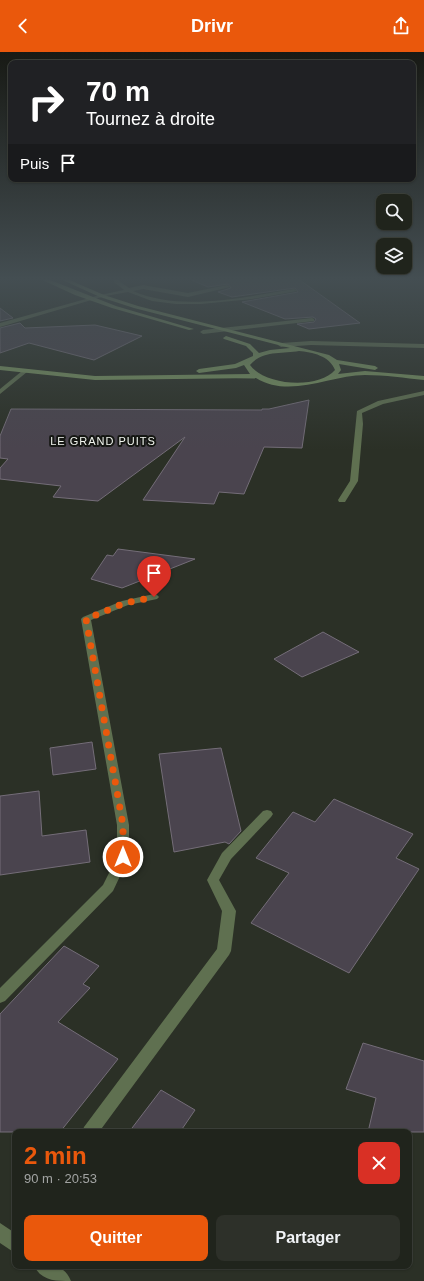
<!DOCTYPE html>
<html lang="fr">
<meta charset="utf-8">
<style>
body{margin:0;font-family:Arial,sans-serif;background:#2d3029;color:#f1f3f6;height:100vh;display:flex;flex-direction:column;font-size:15px;white-space:nowrap}
*{box-sizing:border-box;margin:0}
p{font-size:13px;color:#a2a4a3}
.icon{flex:none;width:22px;height:22px;fill:none;stroke:currentColor;stroke-width:2;stroke-linecap:round;stroke-linejoin:round}
.map{position:relative;flex:1;overflow:hidden}
.drawer{position:absolute;left:12px;top:1077px;width:400px;height:140px;display:flex;flex-direction:column;background:#20241c;border-radius:8px;box-shadow:0 1px 3px #0004,0 0 0 1px #3d413b}
.drawer>*{flex:none}
.top-card{position:absolute;left:8px;top:8px;width:408px;height:122px;border-radius:8px;box-shadow:0 1px 3px #0004,0 0 0 1px #3d413b;background:#202124;color:#fff;overflow:hidden}
.tools{position:absolute;left:376px;top:142px;display:grid;gap:8px}
.tools a{display:grid;place-items:center;width:36px;height:36px;border-radius:8px;background:#20241c;box-shadow:0 1px 3px #0004,0 0 0 1px #3d413b;font-size:20px}
.pin{position:absolute;display:grid;place-items:center;width:34px;height:34px;color:#fff;margin:-41px -17px;border-radius:50% 50% 50% 0;rotate:-45deg;box-shadow:0 0 4px #0007}
.pin .icon{rotate:45deg}
.me{position:absolute;width:44px;margin:-22px;rotate:0deg;stroke-linejoin:round;filter:drop-shadow(0 0 3px #0008)}
.turn{display:flex;align-items:center;gap:14px;height:84px;padding:0 12px;font-size:18px}
.turn .icon{width:52px;height:52px;stroke-width:2.5}
.turn b{display:block;font-size:28px;line-height:34px}
.then{display:flex;align-items:center;height:38px;padding:0 12px;background:#0003;gap:8px;font-size:15px}
.round{display:grid;place-items:center;flex:none;width:42px;height:42px;border-radius:8px;background:#2d3029}
.summary{display:flex;align-items:center;justify-content:space-between;height:68px;padding:0 12px}
h1{font-size:24px;font-weight:700;line-height:30px;color:#ea580c}
.primary-button{display:flex;gap:8px;margin-top:auto;padding:8px 12px}
.primary-button a{flex:1;height:46px;border-radius:8px;background:#ea580c;color:#fff;font-size:16px;font-weight:700;line-height:46px;text-align:center}
.primary-button a+a{background:#2d3029;color:#f1f3f6}
header{display:flex;justify-content:space-between;align-items:center;height:52px;padding:0 12px;background:#ea580c;color:#fff;font-size:18px;font-weight:700}
.map>svg:first-child{display:block}
</style>
<header><svg class="icon" aria-label="back" viewBox="0 0 24 24"><path d="M15 5l-7 7 7 7"/></svg>Drivr<svg class="icon" aria-label="share" viewBox="0 0 24 24"><path d="M12 15V3M7 8l5-5 5 5M5 13v7h14v-7"/></svg></header>
<div class="map">
<svg width="424" height="1229" viewBox="0 0 424 1229">
<rect width="100%" height="100%" fill="#2b3026"/>
<path fill="#4a444e" stroke="#746d78" d="M187,226H297L360,271L309,277L297,272L314,270L316,267L313,265L285,267L242,250L298,240L295,236L232,245L218,240L231,236L228,232L208,235Z
M0,256L13,266L0,269Z
M20,271L25,276L95,273L142,284L94,308L29,291L0,301V276Z
M309,348L302,396L264,395L244,442L219,440L214,452L143,448L185,385L98,449L53,445L61,434L0,427V416L8,407L0,406V384L11,357L262,358V357H269Z
M118,497L195,507L122,536L91,527L107,503L113,504Z
M323,580L359,600L302,625L274,607Z
M92,690L96,717L53,723L50,696Z
M221,696L241,779L229,792L225,790L174,800L159,702Z
M39,739L42,784L86,778L90,810L0,823V744Z
M334,747L413,782L396,806L419,817L349,921L251,871L289,821L256,806L293,760L315,770Z
M64,894L99,914L83,932L90,936L58,970L118,1007L60,1080H0V962Z
M363,991L424,1009V1080H368L376,1046L346,1037Z
M161,1038L195,1058L180,1080H129Z"/>
<g fill="none" stroke-linecap="round" stroke-linejoin="round">
<path fill="#5f7050" fill-rule="evenodd" d="M114,226H120L119,229L129,236L143,233L188,241L227,233L230,235L188,245L143,237L133,239C180,260 245,245 294,237L297,239L252,247L201,252H176L152,249L128,240L100,245V243L124,238L114,230Z
M312,266L314,267V269L203,282L200,280L203,278Z
M311,289L424,292V296L311,293L281,295L278,293L281,291Z
M424,339V343L383,352L362,361L363,372L358,429L345,450H339L338,448L350,429L357,359L378,349Z"/>
<path fill="#5f7050" fill-rule="evenodd" d="M100,243L105,244L0,275V271Z
M22,319L27,320L0,342V337Z
M154,542L157,543L159,545L157,547L128,553L91,568L129,773V805L113,839L5,949L0,951V936L103,833L117,805V773L81,567L83,565L122,549Z
M267,758L271,759L273,762L271,765L231,807L219,828L236,859L231,899L229,903L99,1080H82L84,1075L217,897L222,859L207,828L222,801L263,759Z
M0,1171L15,1181V1201L0,1191Z
M34,1214C50,1214 64,1211 71,1229C55,1229 42,1229 34,1214Z"/>
<path fill="#7a9561" fill-rule="evenodd" d="M38,226H45L116,254L194,277L189,278L112,256L75,243Z
M58,226H65L104,243L138,254L329,303L337,308L375,314L378,316L375,318L339,312L341,318L338,322L365,319L424,324V328C405,326 385,323 365,323C330,323 290,347 256,326L95,328L0,318V314L95,324L250,322L244,313L236,316L199,321L196,319L199,317L235,312L253,304V301L246,294L224,287L223,286L226,284L250,292L259,301L270,298L290,296L134,256L100,245ZM299,299C312,300 330,304 335,318C319,337 265,334 250,313C263,298 282,302 299,299Z"/>
</g>
<linearGradient id="sky" x2="0" y2="1"><stop stop-color="#181a15"/><stop offset="0.57" stop-color="#444e52"/><stop offset="1" stop-color="#444e52" stop-opacity="0"/></linearGradient>
<rect width="424" height="398" fill="url(#sky)"/>
<g fill="none" stroke-linecap="round" stroke-linejoin="round">
<path stroke="#ea580c" stroke-width="7" stroke-dasharray="0 12.6" d="M123,805V773L86,567L125,551L154,545"/>
</g>
<g text-anchor="middle" dominant-baseline="central" stroke-width="4" stroke-linejoin="round" paint-order="stroke">
<g font-size="11" letter-spacing="1" fill="#f1f5ee" stroke="#151713">
<text x="103" y="389">LE GRAND PUITS</text>
</g>
</g>
</svg>
<div class="tools">
<a><svg class="icon" aria-label="search" viewBox="0 0 24 24"><circle cx="10" cy="10" r="6"/><path d="M15 15l6 6"/></svg></a>
<a><svg class="icon" aria-label="layers" viewBox="0 0 24 24"><path d="M12 4l9 5-9 5-9-5zM3 14l9 5 9-5"/></svg></a>
</div>
<div class="pin" style="left:154px;top:545px;background:#d93025"><svg class="icon" aria-label="arrive" viewBox="0 0 24 24"><path d="M6 21V4h12l-3 4 3 4H6"/></svg></div>
<svg class="me" style="left:123px;top:805px" viewBox="-20 -20 40 40"><circle r="17" fill="#ea580c" stroke="#fff" stroke-width="3"/><path d="M0-11L8 9 0 5-8 9z" fill="#fff"/></svg>
<div class="top-card">
<div class="turn"><svg class="icon" aria-label="right" viewBox="0 0 24 24"><path d="M7 20v-9h11M14 6l5 5-5 5"/></svg><div><b>70 m</b>Tournez à droite</div></div>
<div class="then">Puis<svg class="icon" aria-label="arrive" viewBox="0 0 24 24"><path d="M6 21V4h12l-3 4 3 4H6"/></svg></div>
</div>
<section class="drawer">
<div class="summary"><div><h1>2 min</h1><p>90 m · 20:53</p></div><a class="round" style="background:#d93025;color:#fff"><svg class="icon" aria-label="close" viewBox="0 0 24 24"><path d="M6 6l12 12M18 6L6 18"/></svg></a></div>
<div class="primary-button"><a>Quitter</a><a>Partager</a></div>
</section>
</div>
